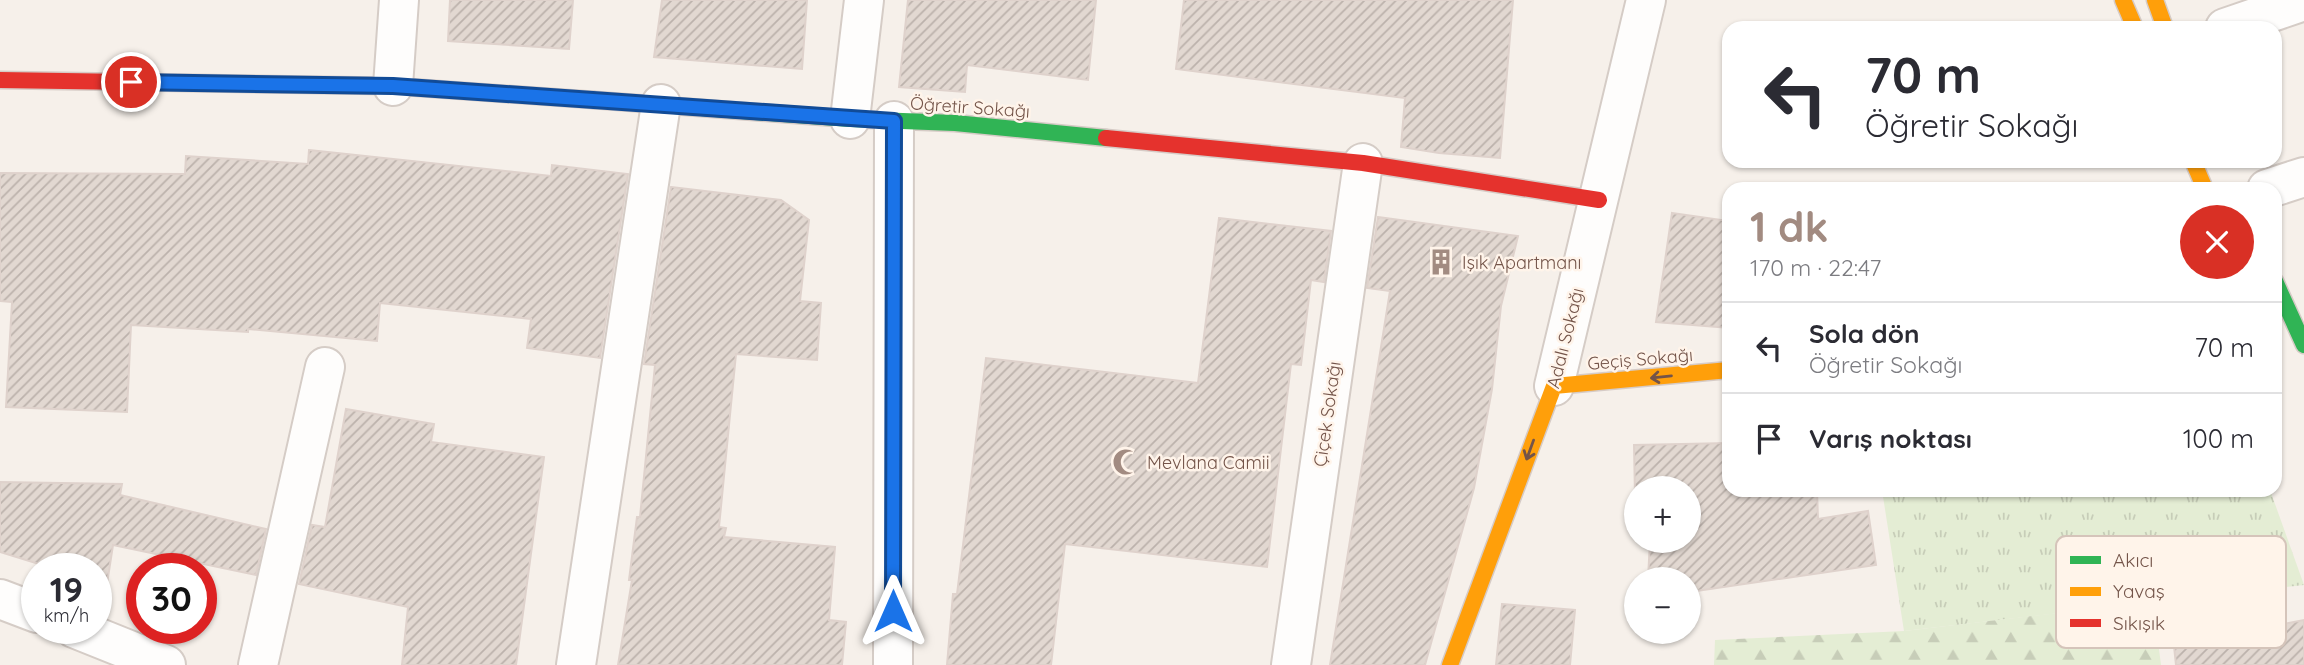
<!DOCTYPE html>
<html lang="tr">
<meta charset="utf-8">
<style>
body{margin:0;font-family:Quicksand,sans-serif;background:#f2f2f3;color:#2b2b33;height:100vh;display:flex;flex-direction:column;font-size:26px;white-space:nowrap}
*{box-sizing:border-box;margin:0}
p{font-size:23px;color:#7c7c81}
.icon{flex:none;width:38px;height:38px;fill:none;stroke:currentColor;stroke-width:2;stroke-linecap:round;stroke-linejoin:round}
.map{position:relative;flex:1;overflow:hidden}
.side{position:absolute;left:1722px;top:182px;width:560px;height:315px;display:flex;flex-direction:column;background:#fff;border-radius:21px;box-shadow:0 2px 5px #0004}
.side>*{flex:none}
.banner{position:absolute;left:1722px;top:21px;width:560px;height:147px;border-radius:21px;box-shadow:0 2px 5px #0004;background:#fff;color:#2b2b33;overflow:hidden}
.fabs{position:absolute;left:1624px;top:476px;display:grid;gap:14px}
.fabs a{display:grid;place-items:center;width:77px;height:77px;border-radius:50%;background:#fff;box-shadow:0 2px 5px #0004;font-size:35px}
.speed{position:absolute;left:21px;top:553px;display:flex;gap:14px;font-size:35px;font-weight:700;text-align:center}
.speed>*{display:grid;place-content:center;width:91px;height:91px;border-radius:50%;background:#fff;box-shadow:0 2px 5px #0004;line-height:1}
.speed small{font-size:18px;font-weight:400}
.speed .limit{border:10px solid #d22;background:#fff;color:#111}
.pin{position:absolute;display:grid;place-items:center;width:60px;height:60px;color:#fff;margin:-30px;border:4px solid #fff;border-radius:50%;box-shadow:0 2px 7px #0007}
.me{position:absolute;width:77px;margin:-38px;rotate:0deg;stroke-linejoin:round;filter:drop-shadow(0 0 5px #0008)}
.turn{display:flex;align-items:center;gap:24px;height:147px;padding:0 28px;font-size:32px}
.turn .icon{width:91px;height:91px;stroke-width:2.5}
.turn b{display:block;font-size:49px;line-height:60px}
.round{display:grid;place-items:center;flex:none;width:74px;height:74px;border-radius:37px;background:#f2f2f3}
.summary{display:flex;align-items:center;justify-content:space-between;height:119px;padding:0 28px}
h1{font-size:42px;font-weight:700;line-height:52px;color:#a28b81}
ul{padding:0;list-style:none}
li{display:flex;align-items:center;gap:21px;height:91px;padding:0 28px;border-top:2px solid #e1e1e2}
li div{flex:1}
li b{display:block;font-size:26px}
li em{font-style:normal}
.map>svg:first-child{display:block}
</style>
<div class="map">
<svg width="2304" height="665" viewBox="0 0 2304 665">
<defs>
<pattern id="grass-tufts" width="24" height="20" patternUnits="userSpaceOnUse" patternTransform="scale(1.75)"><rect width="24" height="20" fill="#e4edd4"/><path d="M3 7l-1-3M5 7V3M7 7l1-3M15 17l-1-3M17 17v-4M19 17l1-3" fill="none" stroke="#c7cdb8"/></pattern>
<pattern id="forest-firs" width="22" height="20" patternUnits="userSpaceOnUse" patternTransform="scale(1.75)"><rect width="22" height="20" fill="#e4edd4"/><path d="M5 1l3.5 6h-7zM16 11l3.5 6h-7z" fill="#c7cdb8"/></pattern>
<pattern id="building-hatch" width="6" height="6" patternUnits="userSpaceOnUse" patternTransform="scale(1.75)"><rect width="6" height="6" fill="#e2d8d1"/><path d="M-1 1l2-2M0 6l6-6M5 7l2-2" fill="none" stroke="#bcb2ac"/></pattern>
</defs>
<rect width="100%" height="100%" fill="#f6f0ea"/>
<path fill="url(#grass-tufts)" d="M1882,490H2270L2304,585L1904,631Z"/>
<path fill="url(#forest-firs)" d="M2153,602L2161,665H1714L1715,640L1904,631Z"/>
<path fill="url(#building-hatch)" stroke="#dfd2cc" stroke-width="2" d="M450,0H573L569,49L448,41Z
M662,0H807L802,69L654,57Z
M908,0H1096L1088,80L967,65L965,92L899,87Z
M1184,0H1513L1500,158L1439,153L1401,147L1405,98L1176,69Z
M309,150L551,176L552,165L628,174L600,358L527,348L531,319L380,303L377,341L248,329V332L131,325L127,412L6,407L12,302L0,301V173L185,174L186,156L308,164Z
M671,187L781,200L809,220L800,301L821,303L817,360L736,354L719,527L726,528L724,537L835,547L829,620L846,622L842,665H618L632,580H629L637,517H640L655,365L644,364Z
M1672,213L1729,221V328L1656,322Z
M1378,217L1518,236L1501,306L1492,389L1474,488L1425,665H1330L1390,291L1367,288Z
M1219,218L1331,231L1324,282L1311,280L1301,365L1291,364L1267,567L1065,544L1051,665H947L953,594H957L986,358L1198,383Z
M346,409L434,424L431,442L544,457L516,665H402L408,607L299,584L312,525L325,527Z
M1729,443V490H1817L1818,519L1868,511L1876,565L1689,592V579H1648L1650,541H1689V488H1636L1635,496L1634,445Z
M0,482L122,484L120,495L266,529L256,575L113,545L107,584L96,581V569H55L0,552Z
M1502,604L1575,610L1570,665H1496Z
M2304,620V665H2176L2174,646Z"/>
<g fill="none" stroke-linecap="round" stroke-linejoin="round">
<g stroke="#d5ccc6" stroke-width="42">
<path id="street" d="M2225,28L2304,1
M393,86L399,0
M850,119L864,0
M2267,189L2304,177
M1554,386L1646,0
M0,599L37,613
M74,628L166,665
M258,665L325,367
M576,665L661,104
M893,665L894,121
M1291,665L1363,163"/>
</g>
<g stroke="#d6cbc6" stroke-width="19">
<path id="fast" d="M594,100L850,119L955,123L1106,138
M2275,281L2304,345"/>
</g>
<g stroke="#d6cbc6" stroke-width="19">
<path id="slow" d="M2123,0L2135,28
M2155,0L2165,28
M2193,161L2205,189
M1450,665L1554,386L1729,370"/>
</g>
<g stroke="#d6cbc6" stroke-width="19">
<path id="jam" d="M0,80L393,86L594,100
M1106,138L1363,163L1599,200"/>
</g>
<use href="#street" stroke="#fefdfc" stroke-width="38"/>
<use href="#fast" stroke="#30b455" stroke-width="16"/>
<use href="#slow" stroke="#ff9f0a" stroke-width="16"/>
<use href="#jam" stroke="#e5322d" stroke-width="16"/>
</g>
<defs><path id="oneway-shaft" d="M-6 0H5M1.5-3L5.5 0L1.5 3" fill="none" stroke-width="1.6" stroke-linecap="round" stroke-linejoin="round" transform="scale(1.75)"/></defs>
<g stroke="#745449">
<use href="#oneway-shaft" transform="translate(1661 377) rotate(174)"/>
<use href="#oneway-shaft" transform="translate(1530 450) rotate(110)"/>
</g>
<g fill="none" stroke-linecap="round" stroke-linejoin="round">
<g stroke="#114b97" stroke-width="18">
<path id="route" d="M131,82L393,86L894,121L893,611"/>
</g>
<use href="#route" stroke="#1a73e8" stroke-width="12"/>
</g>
<defs>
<g id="building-bare" transform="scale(2.1)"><path d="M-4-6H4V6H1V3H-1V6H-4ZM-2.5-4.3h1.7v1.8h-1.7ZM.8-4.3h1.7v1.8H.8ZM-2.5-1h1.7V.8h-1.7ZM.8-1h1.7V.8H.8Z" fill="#a28b81" stroke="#fff4ea" stroke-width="2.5" paint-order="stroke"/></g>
<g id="mosque-bare" transform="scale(2.1)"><path d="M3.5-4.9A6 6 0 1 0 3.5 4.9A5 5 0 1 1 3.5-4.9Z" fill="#a28b81" stroke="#fff4ea" stroke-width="2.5" paint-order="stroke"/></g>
</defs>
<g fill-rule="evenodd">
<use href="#building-bare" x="1441" y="262"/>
<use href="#mosque-bare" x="1126" y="462"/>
</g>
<g text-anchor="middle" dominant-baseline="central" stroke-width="5" stroke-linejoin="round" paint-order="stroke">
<g font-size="18" fill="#745449" stroke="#fff4ea">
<text transform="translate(970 107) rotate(4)">Öğretir Sokağı</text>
<text transform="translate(1565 338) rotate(-76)">Adalı Sokağı</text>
<text transform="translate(1640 359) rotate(-5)">Geçiş Sokağı</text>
<text transform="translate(1327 414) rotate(-82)">Çiçek Sokağı</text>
</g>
<g font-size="18" fill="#745449" stroke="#fff4ea" text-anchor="start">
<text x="1462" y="262">Işık Apartmanı</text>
<text x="1147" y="462">Mevlana Camii</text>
</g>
</g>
<rect x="2056" y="536" width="230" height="112" rx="10" fill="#fff4ea" stroke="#d5c4ba" stroke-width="2"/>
<rect x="2070" y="556" width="31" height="8" fill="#30b455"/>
<rect x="2070" y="587" width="31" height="9" fill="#ff9f0a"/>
<rect x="2070" y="619" width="31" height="8" fill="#e5322d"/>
<g font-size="19" fill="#745449">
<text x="2113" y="567">Akıcı</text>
<text x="2113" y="598">Yavaş</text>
<text x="2113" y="630">Sıkışık</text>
</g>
</svg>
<div class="fabs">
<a>+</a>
<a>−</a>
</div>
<div class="speed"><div>19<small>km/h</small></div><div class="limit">30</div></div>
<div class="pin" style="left:131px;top:82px;background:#d93025"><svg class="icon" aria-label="arrive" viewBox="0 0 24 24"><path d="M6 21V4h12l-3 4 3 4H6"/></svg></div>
<svg class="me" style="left:893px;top:611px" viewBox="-20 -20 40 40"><path d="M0-17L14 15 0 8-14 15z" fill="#1a73e8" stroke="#fff" stroke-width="4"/></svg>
<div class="banner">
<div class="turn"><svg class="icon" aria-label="left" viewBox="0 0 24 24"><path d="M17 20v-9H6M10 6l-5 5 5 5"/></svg><div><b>70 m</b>Öğretir Sokağı</div></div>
</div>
<section class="side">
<div class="summary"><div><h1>1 dk</h1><p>170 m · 22:47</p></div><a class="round" style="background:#d93025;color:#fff"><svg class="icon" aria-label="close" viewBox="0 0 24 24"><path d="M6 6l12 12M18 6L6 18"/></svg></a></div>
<ul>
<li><svg class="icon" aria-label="left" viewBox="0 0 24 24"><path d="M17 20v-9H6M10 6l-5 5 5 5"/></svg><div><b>Sola dön</b><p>Öğretir Sokağı</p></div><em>70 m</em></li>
<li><svg class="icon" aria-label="arrive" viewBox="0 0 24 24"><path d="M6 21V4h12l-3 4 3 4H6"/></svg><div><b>Varış noktası</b></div><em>100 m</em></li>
</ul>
</section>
</div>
